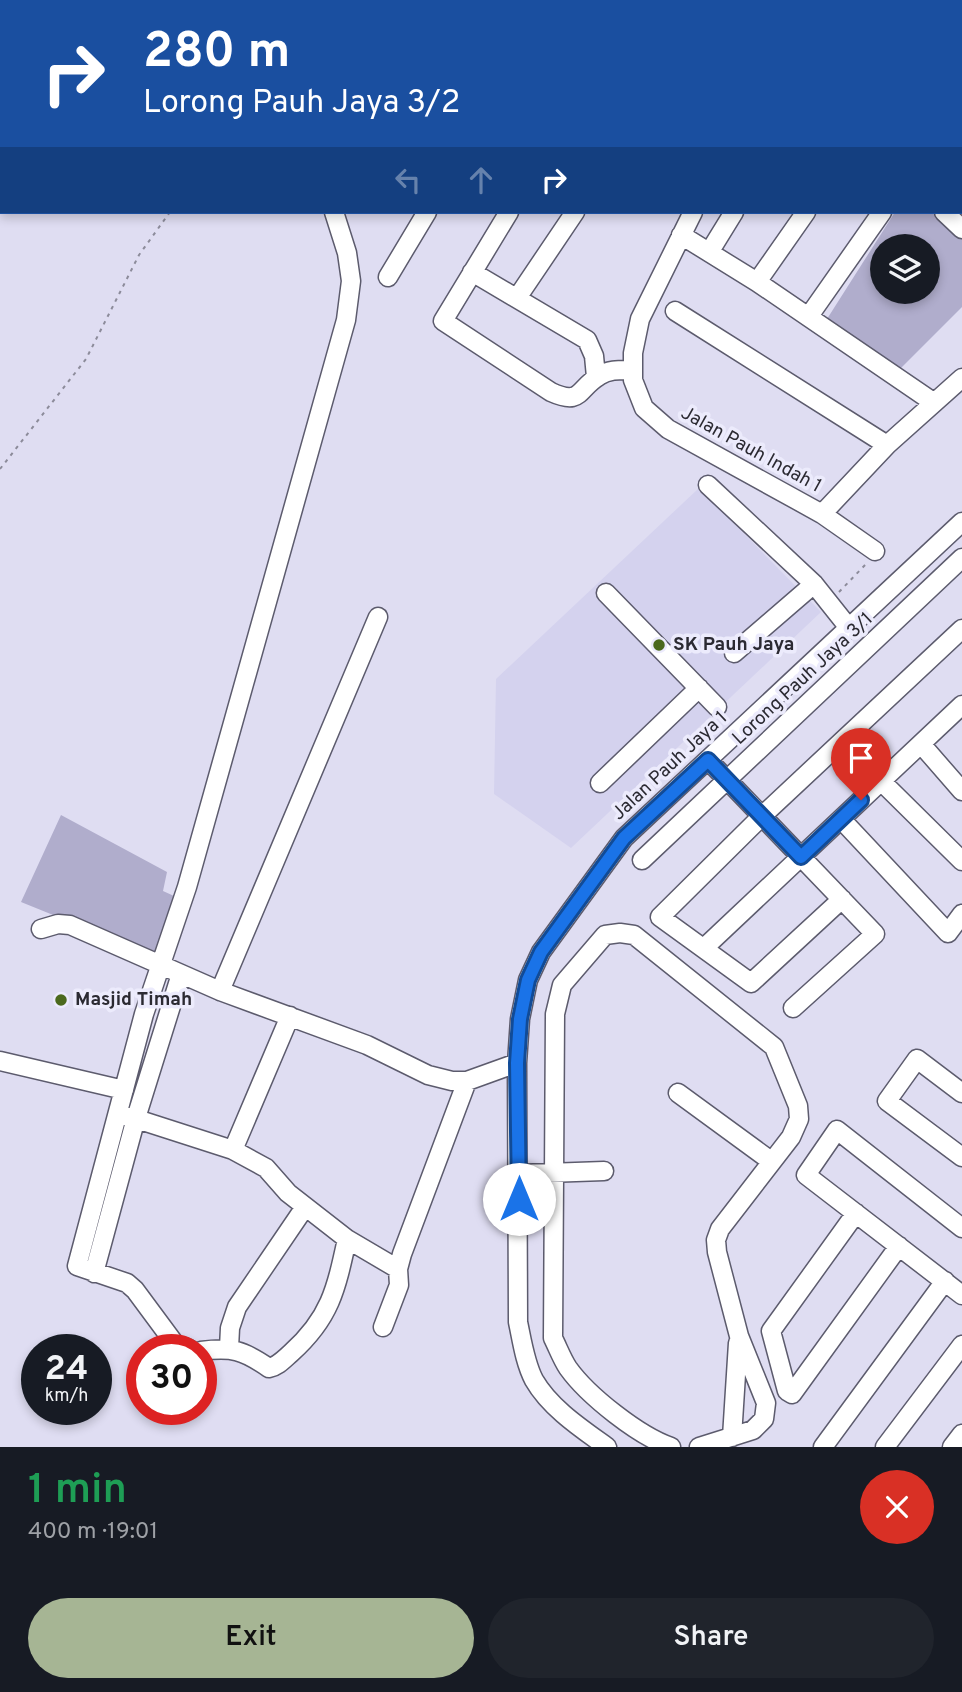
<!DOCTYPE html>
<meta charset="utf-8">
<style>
body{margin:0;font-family:Overpass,sans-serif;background:#20242c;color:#f1f3f6;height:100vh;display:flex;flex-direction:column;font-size:26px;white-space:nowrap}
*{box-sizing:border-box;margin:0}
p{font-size:23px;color:#9ea1a6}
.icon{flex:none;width:38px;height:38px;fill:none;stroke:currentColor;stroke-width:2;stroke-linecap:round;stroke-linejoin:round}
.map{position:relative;height:1447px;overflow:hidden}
.panel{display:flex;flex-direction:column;background:#171b24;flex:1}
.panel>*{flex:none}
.hud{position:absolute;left:0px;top:0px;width:962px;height:214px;box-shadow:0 4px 10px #0003;background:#1a4fa0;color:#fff;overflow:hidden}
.controls{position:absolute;left:870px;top:234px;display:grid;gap:14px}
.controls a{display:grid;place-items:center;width:70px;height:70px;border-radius:50%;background:#171b24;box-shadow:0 4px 10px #0003;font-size:35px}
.speed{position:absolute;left:21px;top:1334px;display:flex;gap:14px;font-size:35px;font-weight:700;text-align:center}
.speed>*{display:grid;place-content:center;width:91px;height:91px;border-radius:50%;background:#171b24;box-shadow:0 4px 10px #0003;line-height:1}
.speed small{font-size:18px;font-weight:400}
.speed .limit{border:10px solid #d22;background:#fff;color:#111}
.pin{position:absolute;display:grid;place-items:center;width:60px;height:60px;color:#fff;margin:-72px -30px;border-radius:50% 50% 50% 0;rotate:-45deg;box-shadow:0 0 7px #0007}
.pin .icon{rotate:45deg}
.me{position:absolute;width:77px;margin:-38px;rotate:0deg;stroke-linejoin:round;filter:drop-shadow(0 0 5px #0008)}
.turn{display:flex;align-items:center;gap:24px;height:147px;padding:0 28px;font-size:32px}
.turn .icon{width:91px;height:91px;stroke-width:2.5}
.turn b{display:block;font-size:49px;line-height:60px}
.lanes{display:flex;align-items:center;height:66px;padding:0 28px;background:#0003;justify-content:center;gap:35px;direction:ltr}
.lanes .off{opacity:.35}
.round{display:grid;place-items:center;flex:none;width:74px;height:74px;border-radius:37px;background:#20242c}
.headline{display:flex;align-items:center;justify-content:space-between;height:119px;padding:0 28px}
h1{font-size:42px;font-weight:600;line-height:52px;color:#1e9e55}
.button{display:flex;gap:14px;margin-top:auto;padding:14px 28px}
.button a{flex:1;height:80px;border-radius:42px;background:#a6b594;color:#111;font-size:28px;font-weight:600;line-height:80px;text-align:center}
.button a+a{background:#20242c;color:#f1f3f6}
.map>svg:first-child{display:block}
</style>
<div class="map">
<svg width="962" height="1447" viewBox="0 0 962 1447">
<rect width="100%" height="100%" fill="#dfddf2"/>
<path fill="#d4d2ee" d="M699,488L821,612L571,848L494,794L496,679Z"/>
<path fill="#b0adcc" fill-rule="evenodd" d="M895,212H947L962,226V307L900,369L827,319ZM882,247H928V292H882Z
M61,815L167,872L163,891L174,896L156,954L142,951L21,902Z"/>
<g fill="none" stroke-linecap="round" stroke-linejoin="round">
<g stroke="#5c5b6d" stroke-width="21">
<path id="minor" d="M404,0L407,2
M201,2L202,0
M272,2L273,0
M798,2L799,0
M899,2L900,0
M961,82L962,83
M509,212L443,321L551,392C582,406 577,389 599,376C609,369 621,370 633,370
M693,212L640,319L633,353V380L644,408L668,429L822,514L875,551
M944,212L962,229
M681,235L757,282L933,402
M710,251L734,212
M472,272L587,340L594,356L596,377
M388,277L427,212
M757,282L806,212
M517,298L575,212
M675,311L887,445
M809,316L882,212
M708,485L814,584L849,628
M822,514L887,445L962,378
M606,593L717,707
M734,653L814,584
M921,744L962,791
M708,760L875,934L793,1008
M881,781L962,861
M600,783L699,688
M841,819L948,933L962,914
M642,860L962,558
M842,899L751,983L660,917L762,816L962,629
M41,929L58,924L70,925L220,991L367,1045L428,1075L452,1081H467L517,1063
M704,948L962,705
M220,991L378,617
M0,1061L124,1090
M678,1093L771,1161
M962,1093L917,1059L887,1101L962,1157
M118,1113L233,1150L266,1168L288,1193L347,1239L398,1269
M233,1150L290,1016
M519,1174L604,1171
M856,1213L771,1331L787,1391L792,1394L899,1246
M962,1228L837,1130L806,1175L962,1295
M94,1273L136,1118L181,974
M383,1327L399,1285L398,1269L402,1254L467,1081
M229,1348L230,1328L237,1307L305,1207
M189,1349L175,1344L135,1290L127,1283L77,1266L144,1014L187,887L346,320L351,281L347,253L334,212
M201,1351C232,1347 243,1350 269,1368C278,1366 283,1360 291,1353C330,1318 336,1290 347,1239
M732,1437L738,1343
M607,1447C582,1429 550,1408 534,1380C525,1363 522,1341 518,1322L517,1063L520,1019L528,980L541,952L624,838L962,522
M671,1447C639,1436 588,1396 568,1368C562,1359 558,1348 553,1338L555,1014L562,985L605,935L620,933L634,935L774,1047L798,1106L799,1119L791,1137L720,1229L716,1240L717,1252L739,1336L766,1403L764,1419L753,1430L699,1447
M823,1447L945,1281
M885,1447L962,1345
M952,1447L962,1434"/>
</g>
<path stroke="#8c8b9a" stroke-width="2" stroke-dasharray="3.5 5" stroke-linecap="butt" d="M302,2L303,0
M0,469L86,359L139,255L170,212
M839,592L867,563"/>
<use href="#minor" stroke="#fff" stroke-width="18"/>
</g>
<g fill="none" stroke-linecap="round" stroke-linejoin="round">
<g stroke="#114b97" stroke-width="18">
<path id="route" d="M519,1199L517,1063L520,1019L528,980L541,952L624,838L708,760L801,857L861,800"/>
</g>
<use href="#route" stroke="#1a73e8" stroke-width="12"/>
</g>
<g fill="#4b691d" stroke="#ecebfc" stroke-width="2.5">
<circle cx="659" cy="645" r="7"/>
<circle cx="61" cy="1000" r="7"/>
</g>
<g text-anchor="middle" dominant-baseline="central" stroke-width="7" stroke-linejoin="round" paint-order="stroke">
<g font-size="19" fill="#2b2a32" stroke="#ecebfc">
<text transform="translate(751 450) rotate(29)">Jalan Pauh Indah 1</text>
<text transform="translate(803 679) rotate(-43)">Lorong Pauh Jaya 3/1</text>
<text transform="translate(670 766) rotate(-43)">Jalan Pauh Jaya 1</text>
</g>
<g font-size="19" font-weight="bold" fill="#2b2a32" stroke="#ecebfc" text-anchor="start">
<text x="673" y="645">SK Pauh Jaya</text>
<text x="75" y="1000">Masjid Timah</text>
</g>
</g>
</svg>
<div class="controls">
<a><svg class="icon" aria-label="layers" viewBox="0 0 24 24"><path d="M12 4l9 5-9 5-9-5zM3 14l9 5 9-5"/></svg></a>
</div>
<div class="speed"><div>24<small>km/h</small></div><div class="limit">30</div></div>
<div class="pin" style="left:861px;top:800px;background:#d93025"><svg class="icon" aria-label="arrive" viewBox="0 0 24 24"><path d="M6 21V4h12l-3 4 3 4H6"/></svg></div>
<svg class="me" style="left:519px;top:1199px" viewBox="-20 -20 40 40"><circle r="19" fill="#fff"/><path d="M0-13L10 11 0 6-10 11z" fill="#1a73e8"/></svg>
<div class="hud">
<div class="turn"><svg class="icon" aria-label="right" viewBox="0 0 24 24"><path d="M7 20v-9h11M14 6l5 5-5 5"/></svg><div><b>280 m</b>Lorong Pauh Jaya 3/2</div></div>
<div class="lanes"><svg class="icon off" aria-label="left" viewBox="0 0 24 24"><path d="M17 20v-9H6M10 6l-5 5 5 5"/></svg><svg class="icon off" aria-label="ahead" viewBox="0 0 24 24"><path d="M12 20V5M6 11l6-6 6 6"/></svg><svg class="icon" aria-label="right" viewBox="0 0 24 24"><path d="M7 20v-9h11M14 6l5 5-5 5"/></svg></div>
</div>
</div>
<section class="panel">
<div class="headline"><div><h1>1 min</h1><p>400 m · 19:01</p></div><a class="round" style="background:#d93025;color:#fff"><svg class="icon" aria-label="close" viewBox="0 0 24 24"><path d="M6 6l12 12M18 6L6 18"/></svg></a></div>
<div class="button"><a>Exit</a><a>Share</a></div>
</section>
